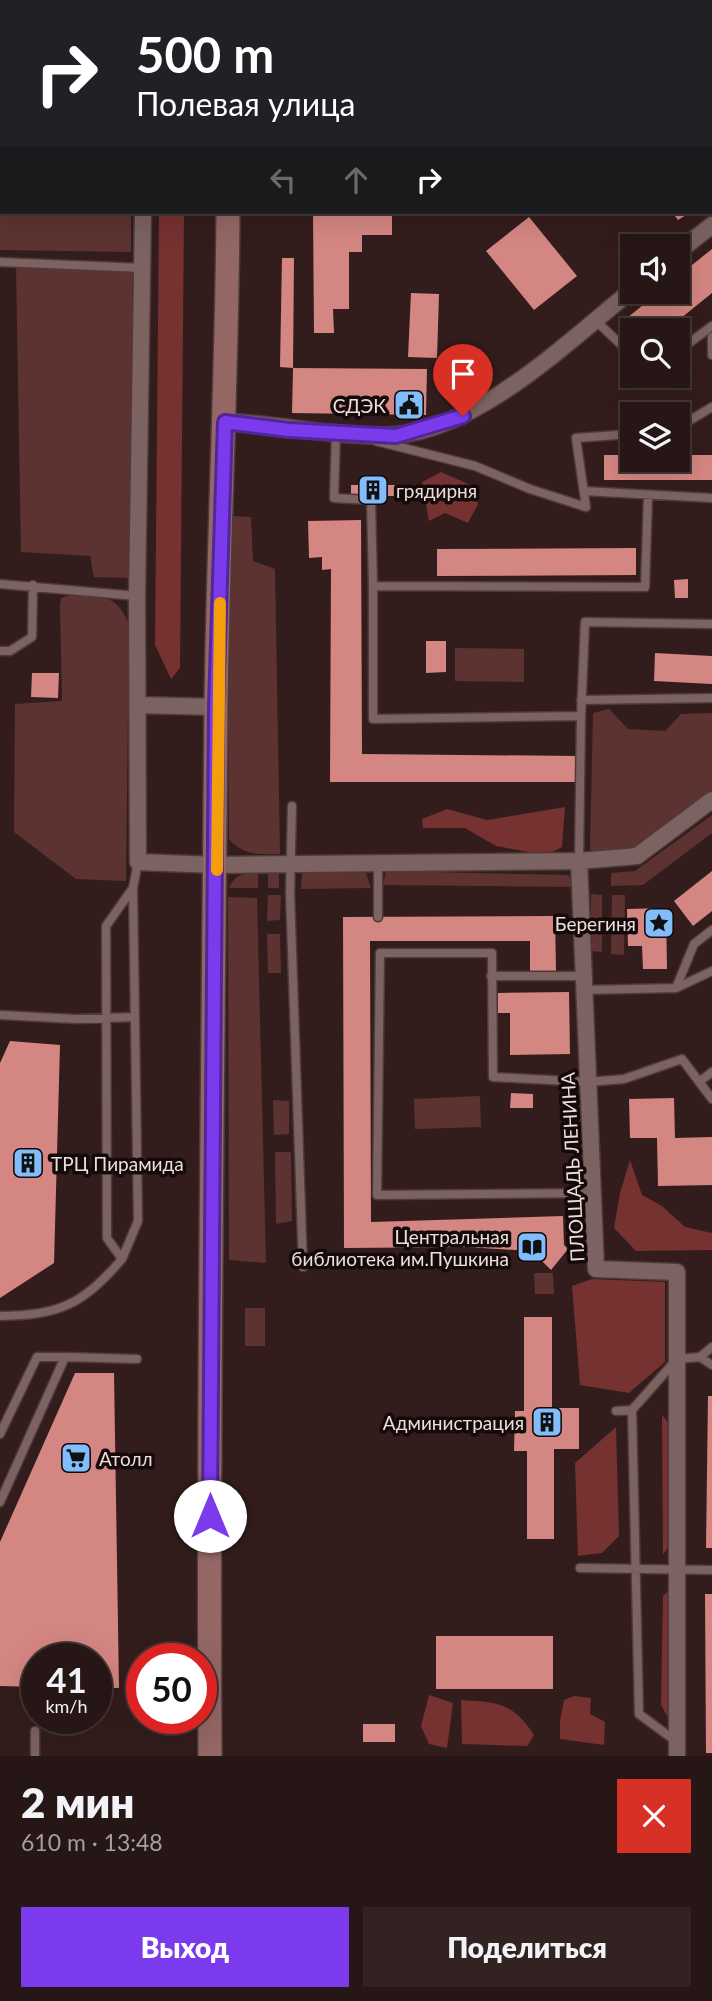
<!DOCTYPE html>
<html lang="ru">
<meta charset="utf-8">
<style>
body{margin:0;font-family:Lato,sans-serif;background:#322322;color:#f1f3f6;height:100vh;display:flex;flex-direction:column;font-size:26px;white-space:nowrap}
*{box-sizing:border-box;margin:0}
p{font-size:23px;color:#a49fa0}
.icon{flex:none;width:38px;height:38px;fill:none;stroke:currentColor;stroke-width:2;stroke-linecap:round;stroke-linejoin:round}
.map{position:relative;height:1756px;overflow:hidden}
.details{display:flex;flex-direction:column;background:#261615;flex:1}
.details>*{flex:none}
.banner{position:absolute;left:0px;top:0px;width:712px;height:214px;box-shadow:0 7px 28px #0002,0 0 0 2px #423534;background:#202124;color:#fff;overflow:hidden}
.fabs{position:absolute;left:620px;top:234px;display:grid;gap:14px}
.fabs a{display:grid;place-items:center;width:70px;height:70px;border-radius:0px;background:#261615;box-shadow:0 7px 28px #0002,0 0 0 2px #423534;font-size:35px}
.speed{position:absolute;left:21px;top:1643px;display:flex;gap:14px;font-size:35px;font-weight:700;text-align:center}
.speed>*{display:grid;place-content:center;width:91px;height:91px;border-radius:50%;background:#261615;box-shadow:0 7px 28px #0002,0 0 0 2px #423534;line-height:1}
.speed small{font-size:18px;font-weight:400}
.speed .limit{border:10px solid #d22;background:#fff;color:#111}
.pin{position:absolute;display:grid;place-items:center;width:60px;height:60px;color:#fff;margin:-72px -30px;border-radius:50% 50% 50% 0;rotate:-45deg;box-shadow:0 0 7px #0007}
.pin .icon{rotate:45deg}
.me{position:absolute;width:77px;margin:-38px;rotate:0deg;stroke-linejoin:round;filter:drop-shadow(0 0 5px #0008)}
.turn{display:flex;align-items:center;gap:24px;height:147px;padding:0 21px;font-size:32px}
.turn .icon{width:91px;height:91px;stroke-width:2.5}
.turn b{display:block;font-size:49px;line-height:60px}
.lanes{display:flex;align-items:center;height:66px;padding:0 21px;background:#0003;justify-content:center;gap:35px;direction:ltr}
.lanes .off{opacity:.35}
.round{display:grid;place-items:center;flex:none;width:74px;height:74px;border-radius:0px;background:#322322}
.headline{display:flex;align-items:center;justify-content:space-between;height:119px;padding:0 21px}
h1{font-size:42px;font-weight:800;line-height:52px}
.primary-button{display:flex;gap:14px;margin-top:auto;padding:14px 21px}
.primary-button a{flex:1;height:80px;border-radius:0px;background:#7c3aed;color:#fff;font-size:28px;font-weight:800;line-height:80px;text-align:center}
.primary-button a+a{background:#322322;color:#f1f3f6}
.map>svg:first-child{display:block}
</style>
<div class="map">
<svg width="712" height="1756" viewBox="0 0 712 1756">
<rect width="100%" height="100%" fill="#331d1c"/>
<path fill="#5c3331" d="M609,0H712V153L710,2Z
M0,140L2,212H131V252L0,250Z
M16,266L133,272L129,578L94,577L90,556L21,552Z
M233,516L251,517L253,561L275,569L280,854C259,854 244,856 229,839L227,544Z
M73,594C102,596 117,594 129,625L126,881L76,879L14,832L15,704L62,701L60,607L61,598Z
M455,648L524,649V682L455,681Z
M609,709L628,729L665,731L681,714L712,713V794L633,852L599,855L590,849L593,713Z
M712,815V833L643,885L611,886V873L635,871Z
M268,871L279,873V888H268Z
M386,871L568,875L577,887L383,885Z
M258,872V888H229C235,874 244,873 258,872Z
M302,873H366L371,888L301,889Z
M591,894L602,895V952L591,951Z
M268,895H281L280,920L267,921Z
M612,895H625L624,955L611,954Z
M228,897L257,898L266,1263L229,1260Z
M267,934H280L281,973H268Z
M480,1096L481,1127L415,1129L414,1099Z
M273,1100L289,1101V1134L274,1135Z
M275,1152H291L292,1221L276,1224Z
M534,1273H553L554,1294H535Z
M245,1308H265V1346H245Z"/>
<path fill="#763131" d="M159,212H184L180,668L171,679L155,645Z
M441,472L473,486L478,504L468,523L445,513L429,521L422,482Z
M565,807L562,847L546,855L496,846L465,828H423L422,819L447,809L487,820Z
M630,1160L642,1195L662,1206L685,1227L712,1233V1250L636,1251L614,1228L620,1193Z
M592,1279L665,1282V1362L629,1393L580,1385L572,1286Z
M662,1415L671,1426L673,1539L663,1555Z
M616,1427L619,1536L602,1553L578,1556L575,1463Z
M672,1588L670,1721L661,1705L663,1596Z
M429,1695L453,1703L447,1748L429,1744L421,1726Z
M574,1696L591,1698L590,1714L605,1722L604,1745L560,1739V1721L564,1700Z
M461,1700C498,1702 513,1703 534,1735L527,1746L462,1744Z"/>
<path fill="#d48682" d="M313,212H392V235H362V252H349V309H333L334,333H314Z
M672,212H691L678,220Z
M529,217L577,276L534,310L486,251Z
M712,249V293L665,331H637L627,318L659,292H677V277Z
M282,258H294L293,368L280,367Z
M411,293L439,294L437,358L408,357Z
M293,368L427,369L426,415L292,413Z
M604,455H632V460H677V455H712V480H604Z
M351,485H395V496H351Z
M361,520L362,754L576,756V782H330L331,569L322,570V557L309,558L308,521Z
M636,548V575L437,576V549Z
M688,579V598H675L674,580Z
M426,641H446V672L426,673Z
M655,653L712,656V684L654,681Z
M32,673H59L58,698L31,697Z
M712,871V911L693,926L674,901Z
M666,908L667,969H643L642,946H628L627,909Z
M555,916L556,971H530V941H370L371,1222L563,1216L564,1245L568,1249L551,1270L532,1251L466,1247L344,1248L343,917Z
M569,992L570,1054L510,1055V1013H498V993Z
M10,1041L60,1045L54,1263L0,1298V1063Z
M511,1093L533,1094V1108H510Z
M674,1098L675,1138L712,1137V1185L658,1186L657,1138H630L629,1099Z
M524,1317H552V1408H579V1449H554V1539H527V1451H514L515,1411H524Z
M75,1373H114L119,1688H96V1659H37V1687L0,1686V1542Z
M708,1396H712V1548H706Z
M705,1594H712V1753H706Z
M436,1636H553V1689H436Z
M363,1724H395V1742H363Z"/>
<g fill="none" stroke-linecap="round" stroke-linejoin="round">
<g stroke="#4d3b3a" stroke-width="11">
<path id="service" d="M139,0V2
M399,0L400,2
M585,0L587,2
M688,0L689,2
M309,2L312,0
M710,34L712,37
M0,54L2,60
M710,184L712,186
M0,262L142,268
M595,320L632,355
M712,337V355
M677,352L712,326
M677,428L712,407
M336,433L334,498L371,500L373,586
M376,441L475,466L530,489L586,507L576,438L632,434
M584,491L712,498
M0,584L137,596
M0,651H10L32,637L33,585
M581,700L712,698
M581,716L585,622L712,624
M292,806L290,893L303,1267
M579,861L581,716L373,719V586L645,587L648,497
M378,864V917
M491,976H584
M676,988L712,971
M584,990L676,988L694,944L712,930
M0,1015L76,1019L135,1017
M699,1082L712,1072
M593,1193L377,1195L380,953H492L493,1077L588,1082L624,1079L682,1059L712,1099
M122,1259L138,1221L133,888
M0,1316C60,1315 82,1305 122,1259L107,1238L106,926L133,888L138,862
M700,1357L712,1365
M616,1411L632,1410
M0,1434L37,1357H65
M0,1502L65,1357L137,1359
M580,1568L712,1570
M677,1742L639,1714L632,1410L677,1359L700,1357L712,1347
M35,1756V1731"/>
</g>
<g stroke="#4d3b3a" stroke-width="19">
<path id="minor" d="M0,126H2
M143,212L137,596L138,862L217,865L579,861L596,1269L677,1272V1756
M677,253L712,225
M225,422C282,423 338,439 395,435C477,430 570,340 632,290
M138,705L216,707
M579,861L637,856L712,800"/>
</g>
<g stroke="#4d3b3a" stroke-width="26">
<path id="secondary" d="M229,2V0
M210,1756C208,1407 213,1057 216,708C218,543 227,377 228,212"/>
</g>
<use href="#service" stroke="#7c6260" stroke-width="8"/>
<use href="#minor" stroke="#7c6260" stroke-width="16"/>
<use href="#secondary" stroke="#946765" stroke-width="23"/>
</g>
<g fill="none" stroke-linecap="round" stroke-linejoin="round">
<g stroke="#51269a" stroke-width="18">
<path id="route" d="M210,1516L216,707L225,422L289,430L396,436L463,416"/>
</g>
<use href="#route" stroke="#7c3aed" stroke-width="12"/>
<path stroke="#f59e0b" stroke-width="12" d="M217,870L220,603"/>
</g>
<defs>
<g id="civic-square" transform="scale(1.575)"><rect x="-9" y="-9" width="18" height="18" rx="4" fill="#80bdfa" stroke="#140a0a"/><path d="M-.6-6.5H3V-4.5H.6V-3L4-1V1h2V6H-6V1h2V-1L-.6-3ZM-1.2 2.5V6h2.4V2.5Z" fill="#111"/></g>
<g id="building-square" transform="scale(1.575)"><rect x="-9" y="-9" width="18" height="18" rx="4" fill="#80bdfa" stroke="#140a0a"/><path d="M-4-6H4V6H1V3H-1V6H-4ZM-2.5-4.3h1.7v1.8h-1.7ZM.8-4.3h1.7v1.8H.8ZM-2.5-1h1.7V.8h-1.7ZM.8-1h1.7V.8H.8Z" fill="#111"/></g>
<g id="sight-square" transform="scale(1.575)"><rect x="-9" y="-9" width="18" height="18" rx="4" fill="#80bdfa" stroke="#140a0a"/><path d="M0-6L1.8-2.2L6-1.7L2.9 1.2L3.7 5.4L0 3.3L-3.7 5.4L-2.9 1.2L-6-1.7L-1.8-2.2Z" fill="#111"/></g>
<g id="library-square" transform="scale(1.575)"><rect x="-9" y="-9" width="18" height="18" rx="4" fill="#80bdfa" stroke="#140a0a"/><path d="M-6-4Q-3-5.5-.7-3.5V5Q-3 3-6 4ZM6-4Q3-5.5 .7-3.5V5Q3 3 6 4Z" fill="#111"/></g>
<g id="supermarket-square" transform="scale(1.575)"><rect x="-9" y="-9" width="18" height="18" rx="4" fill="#80bdfa" stroke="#140a0a"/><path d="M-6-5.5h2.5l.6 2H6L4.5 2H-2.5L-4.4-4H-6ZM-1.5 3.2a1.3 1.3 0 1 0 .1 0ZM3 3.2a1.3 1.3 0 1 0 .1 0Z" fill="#111"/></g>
</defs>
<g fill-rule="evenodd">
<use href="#civic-square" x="409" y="405"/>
<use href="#building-square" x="373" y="490"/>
<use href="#sight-square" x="659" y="923"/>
<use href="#building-square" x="28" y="1163"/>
<use href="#library-square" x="532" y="1247"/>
<use href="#building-square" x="547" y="1422"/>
<use href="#supermarket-square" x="76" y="1458"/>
</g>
<g text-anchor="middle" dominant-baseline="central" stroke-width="7" stroke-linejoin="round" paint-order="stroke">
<g font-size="19" fill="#eddedd" stroke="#140a0a" text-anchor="end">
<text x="386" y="405">СДЭК</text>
<text x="396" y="490" text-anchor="start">грядирня</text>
<text x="636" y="923">Берегиня</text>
<text x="51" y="1163" text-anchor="start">ТРЦ Пирамида</text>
<text x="509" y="1236">Центральная<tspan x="509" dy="22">библиотека им.Пушкина</tspan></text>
<text x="524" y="1422">Администрация</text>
<text x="99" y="1458" text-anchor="start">Атолл</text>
</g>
<g font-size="19" fill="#eddedd" stroke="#140a0a">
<text transform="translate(572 1167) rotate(-93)">ПЛОЩАДЬ ЛЕНИНА</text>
</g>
</g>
</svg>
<div class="fabs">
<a><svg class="icon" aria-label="sound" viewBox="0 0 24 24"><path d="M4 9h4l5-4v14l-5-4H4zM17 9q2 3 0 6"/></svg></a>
<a><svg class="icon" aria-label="search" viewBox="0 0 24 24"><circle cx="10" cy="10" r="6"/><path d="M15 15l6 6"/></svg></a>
<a><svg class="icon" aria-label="layers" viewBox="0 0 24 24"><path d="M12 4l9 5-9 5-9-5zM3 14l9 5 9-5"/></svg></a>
</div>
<div class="speed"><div>41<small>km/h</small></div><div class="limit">50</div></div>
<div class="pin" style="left:463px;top:416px;background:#d93025"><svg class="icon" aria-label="arrive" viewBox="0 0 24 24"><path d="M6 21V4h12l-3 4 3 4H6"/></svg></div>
<svg class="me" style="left:210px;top:1516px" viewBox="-20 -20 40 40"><circle r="19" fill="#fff"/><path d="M0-13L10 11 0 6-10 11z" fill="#7c3aed"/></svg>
<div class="banner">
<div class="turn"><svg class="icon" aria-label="right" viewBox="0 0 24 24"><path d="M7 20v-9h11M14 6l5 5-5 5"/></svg><div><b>500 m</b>Полевая улица</div></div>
<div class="lanes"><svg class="icon off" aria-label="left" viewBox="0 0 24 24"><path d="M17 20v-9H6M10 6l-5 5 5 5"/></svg><svg class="icon off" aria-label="ahead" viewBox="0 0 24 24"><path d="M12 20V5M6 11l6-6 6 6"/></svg><svg class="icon" aria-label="right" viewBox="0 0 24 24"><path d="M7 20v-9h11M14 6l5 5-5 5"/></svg></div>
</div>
</div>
<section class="details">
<div class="headline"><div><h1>2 мин</h1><p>610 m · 13:48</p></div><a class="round" style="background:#d93025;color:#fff"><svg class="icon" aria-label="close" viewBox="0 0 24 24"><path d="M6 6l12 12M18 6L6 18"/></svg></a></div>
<div class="primary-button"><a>Выход</a><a>Поделиться</a></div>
</section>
